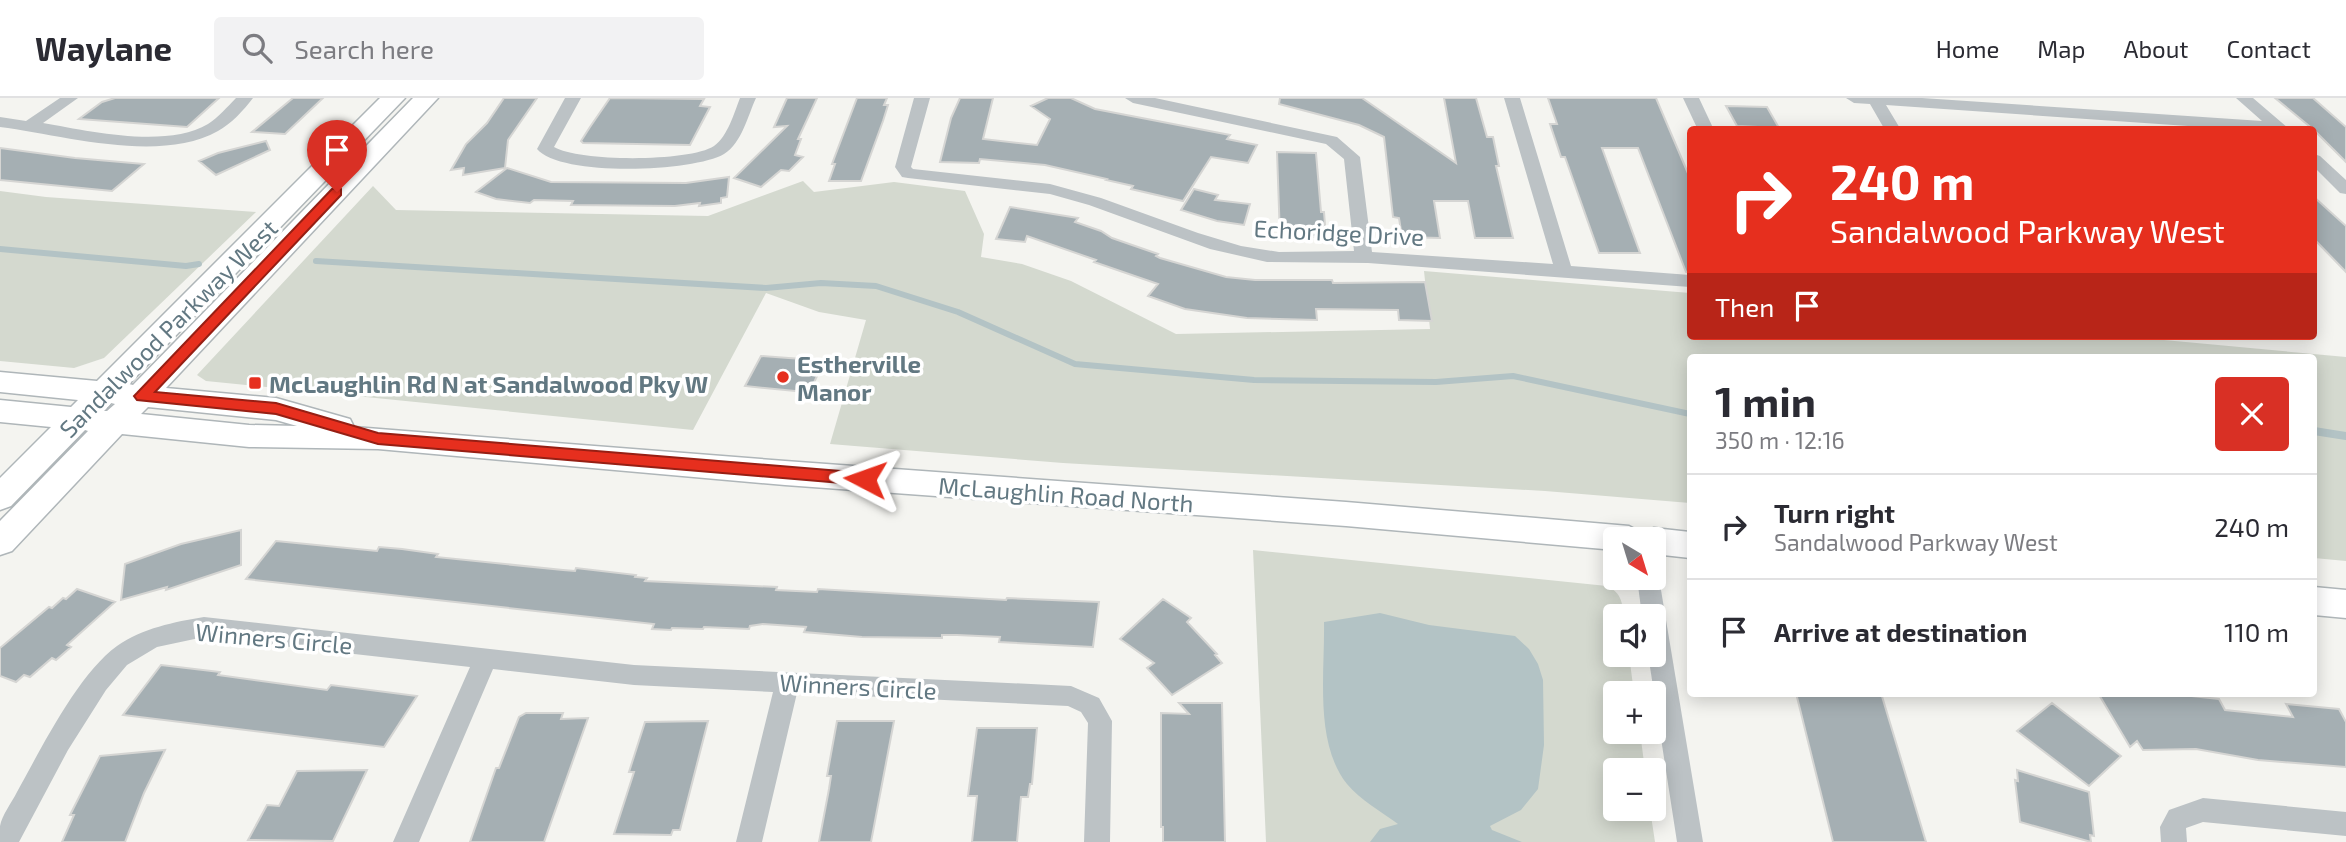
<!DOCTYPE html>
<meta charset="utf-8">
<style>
body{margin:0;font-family:"Exo 2",sans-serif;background:#f2f2f3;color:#2b2b33;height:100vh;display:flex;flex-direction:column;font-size:26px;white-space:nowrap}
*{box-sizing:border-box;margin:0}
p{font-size:23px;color:#7c7c81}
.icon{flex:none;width:38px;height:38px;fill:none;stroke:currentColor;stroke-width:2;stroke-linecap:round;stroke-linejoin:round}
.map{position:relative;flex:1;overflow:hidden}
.side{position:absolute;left:1687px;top:256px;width:630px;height:343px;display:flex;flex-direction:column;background:#fff;border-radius:7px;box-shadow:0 4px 18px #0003}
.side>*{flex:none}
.hud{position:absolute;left:1687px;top:28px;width:630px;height:214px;border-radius:7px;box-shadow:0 4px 18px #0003;background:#e62f1e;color:#fff;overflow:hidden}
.needle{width:46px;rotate:142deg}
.tools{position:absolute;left:1603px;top:429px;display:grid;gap:14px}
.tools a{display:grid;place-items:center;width:63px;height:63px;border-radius:7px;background:#fff;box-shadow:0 4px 18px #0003;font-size:35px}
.pin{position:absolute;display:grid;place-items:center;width:60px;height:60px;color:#fff;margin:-72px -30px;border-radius:50% 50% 50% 0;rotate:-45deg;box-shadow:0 0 7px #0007}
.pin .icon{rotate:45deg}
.me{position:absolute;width:77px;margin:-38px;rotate:274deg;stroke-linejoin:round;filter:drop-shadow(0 0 5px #0008)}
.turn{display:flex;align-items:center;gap:24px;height:147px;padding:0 28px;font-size:32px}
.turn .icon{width:91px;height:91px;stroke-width:2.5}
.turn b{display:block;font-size:49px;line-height:60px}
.then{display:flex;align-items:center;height:66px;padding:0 28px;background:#0003;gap:14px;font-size:26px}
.round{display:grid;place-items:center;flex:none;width:74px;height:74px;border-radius:7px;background:#f2f2f3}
.overview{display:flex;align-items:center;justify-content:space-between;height:119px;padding:0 28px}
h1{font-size:42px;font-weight:700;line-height:52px}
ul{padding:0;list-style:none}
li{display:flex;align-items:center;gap:21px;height:105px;padding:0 28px;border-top:2px solid #e1e1e2}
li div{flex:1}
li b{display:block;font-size:26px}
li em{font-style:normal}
header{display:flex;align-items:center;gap:42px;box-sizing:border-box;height:98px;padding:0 35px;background:#fff;border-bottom:2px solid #e1e1e2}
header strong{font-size:33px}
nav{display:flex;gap:38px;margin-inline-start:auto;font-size:24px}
.search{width:490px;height:63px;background:#f2f2f3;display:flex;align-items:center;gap:18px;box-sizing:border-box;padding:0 24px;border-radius:7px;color:#7c7c81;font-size:26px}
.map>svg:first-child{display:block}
</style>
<header>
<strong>Waylane</strong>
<div class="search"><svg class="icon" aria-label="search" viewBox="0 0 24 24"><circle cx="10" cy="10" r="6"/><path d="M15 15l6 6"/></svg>Search here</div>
<nav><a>Home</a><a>Map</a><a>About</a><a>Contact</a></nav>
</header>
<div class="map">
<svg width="2346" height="744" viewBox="0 0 2346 744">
<rect width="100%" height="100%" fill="#f4f4f0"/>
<path fill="#d4d9cf" d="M803,83L814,94L894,84L965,93L984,136L981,159L1022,166L1071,183L1176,236L1430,231L1424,173L1690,195V238H2121L2346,259V463L2314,460V259H1690V405L1545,393L1063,365L830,346L866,222L819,214L766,195L693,332L206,283L197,277L373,88L396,112L708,118Z
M0,93L46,99L256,114L104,260L74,270L0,263Z
M1253,452L1607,488C1621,495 1622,503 1624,518H1615V556L1629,557L1634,595H1615V634H1640L1645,672H1615V710L1650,711L1655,744H1266Z"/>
<path fill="#b3c3c5" d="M1380,515L1429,527L1515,538L1529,551L1538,566L1543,582L1544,647L1538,691L1521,712L1490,728L1492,732L1522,744H1370L1380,731L1398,726C1382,714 1360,702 1347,686C1314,645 1325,574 1324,524Z"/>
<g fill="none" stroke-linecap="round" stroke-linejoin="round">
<path stroke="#b3c3c5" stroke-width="6" d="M0,151L186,168L199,166
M316,163L766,190L821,185L876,188L958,214L1075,266L1254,282L1436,284L1513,278L1690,316"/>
<path stroke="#b3c3c5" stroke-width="8" d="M2314,333L2346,338"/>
</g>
<path fill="#a5afb3" stroke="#d5d5d3" stroke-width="2" d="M115,0H219L187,29L79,21L102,4Z
M293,0H323L285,36L252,34Z
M504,0H537L508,42L505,70L463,77L464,70L451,72L466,46L487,25Z
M610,0L704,1L700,8L710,9L690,47L583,45L581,43L590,29Z
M787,0H817L798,41H801L795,57L803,59L789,73L781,72L761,89L734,80L787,28L774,29Z
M857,0H887L884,7H888L883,23L861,83H829L835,66H832Z
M960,0H993L983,41L1037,47L1050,21L1031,8L1048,0H1071L1095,11L1230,37L1227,41L1257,47L1248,65L1211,59L1183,103L1131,91L1133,88L1106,82L1107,81L1045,67L980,61L979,65L940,64L951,20Z
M1280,0H1362L1456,65L1444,0H1476L1487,39H1493L1499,68H1496L1513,140H1475L1468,103H1434L1440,140L1402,139L1399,120L1393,119L1384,39L1359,27L1279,6Z
M1548,0H1656L1690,80V175L1686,174L1638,50H1602L1640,155H1599L1565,59H1561L1550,26H1557Z
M2275,0H2313L2346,29V64L2314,32Z
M1726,8L1767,9L1779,30L1737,28Z
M266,43L270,52L216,77L199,63L218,55Z
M0,50L75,60L144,66L112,93L0,82Z
M1277,54L1316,55L1321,114H1324L1326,139H1280Z
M507,70L551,84L686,85L729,79L727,99L721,100V105L699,108L700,105L675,108L571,107L573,103L534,102L530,105L496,101L476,94Z
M1194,91L1218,97L1215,102L1250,106L1244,127L1217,123L1181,112Z
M2314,99L2346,128V174L2314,141Z
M1010,109L1078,120L1075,124L1101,133L1112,140L1158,156L1156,158L1160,160L1226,179L1255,182H1332L1333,185L1425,184L1432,223L1399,222L1398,212L1316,211L1317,222L1247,220L1185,211L1148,198L1158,186L1094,164L1096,162L1027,138L1025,144L996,141Z
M761,258L802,261L824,263L811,291H806L805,294L745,288Z
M241,432V467L166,492L167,489L121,502L125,466L181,446Z
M276,443L377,453L379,449L402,451L438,456L436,459L563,472L575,473L576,470L636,477L635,479L647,480L645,483L777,489L776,492L817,494L818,491L1006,502L1007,500L1099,504L1093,549L999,544L1000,539L957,537H942V540L862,539L804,534L806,529L763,526L750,528L749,531L704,529L703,531L672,530L671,532L652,531L654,526L246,481Z
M77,491L115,504L67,547L71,549L56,562L52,560L30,579L24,577L16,584L0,578V550L49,509L52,510L63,500L66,501Z
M1163,501L1191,520L1187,524L1217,556L1215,557L1222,565L1172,597L1147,570L1154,565L1120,541Z
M161,567L220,574L218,577L327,592L331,587L417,598L384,649L123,617Z
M1796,595H1881L1926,744H1833Z
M2098,595H2164L2219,601L2225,612L2293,619L2286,606L2339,611L2346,624V669L2258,662L2196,651L2143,652L2137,643L2130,649Z
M1179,605H1222L1225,744H1163V729H1161V615L1189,616Z
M2052,605L2121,658L2089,688L2017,633Z
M526,615H563L561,621L588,620L544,744H470L496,670H499L519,619Z
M708,623L680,732H673L671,737L614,736L634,674H629L645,624Z
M837,623H894L871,744H819L829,691L831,678H827Z
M977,630H1037L1032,686H1030L1028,699H1021L1017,744H972L977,698H968Z
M165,652L144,695L125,744H62L74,717H70L100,658Z
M367,672L333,743L248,742L267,707L279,708L297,673Z
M2017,672L2089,694L2094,738L2090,737L2091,744L2020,724L2015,682L2018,683Z"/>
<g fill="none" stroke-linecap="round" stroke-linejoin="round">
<g stroke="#afb6b9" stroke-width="3">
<path id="secondary" d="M380,0H405L129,286L133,287L413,0H438L166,290L276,300L350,321L354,329L785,363L1346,404L1629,428L1642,435L1654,430L1690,434V460L1654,456V441H1615V452L1346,428L785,387L378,351L249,349L122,336L12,453L0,457V423L88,333L85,332L11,408L0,412V380L51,329L0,324V302L71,309L78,302L0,294V274L97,283ZM111,305L115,306L107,313H104ZM148,309L276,322L297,328L249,327L141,316Z
M2314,489L2346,492V520L2314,517Z"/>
</g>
<path fill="#bcc2c5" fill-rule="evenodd" d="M60,0H78L43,25C89,33 166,51 208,26C219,19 227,9 236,0H253C244,12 231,26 218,33C159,66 63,37 0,29V19L26,23Z
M565,0H581L554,49C579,64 690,64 714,48C728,38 734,15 740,0H756C748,17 742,45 724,56C694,74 560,79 537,51Z
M914,0H930L911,69L913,71L1050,86L1101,100L1198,135L1241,148L1279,154L1354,153L1344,61L1326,46L1133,5L1125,0H1155L1337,39L1360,59L1372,154L1553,166L1504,0H1520L1571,168L1690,177V189L1368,165L1267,164L1210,151L1089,107L1050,96L908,80L902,79L895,69Z
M1683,0H1699L1714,32H1698Z
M1846,0H1922L2262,23L2236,0H2253L2288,30L2246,32L1886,7L1901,32H1885L1870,6L1854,5Z
M2314,56L2320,58L2346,82V96L2340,95L2314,69Z
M1654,473L1659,480L1703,744H1677L1648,556H1654V518H1642L1637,480H1654Z
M204,519L634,567L1071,588L1099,600L1112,623L1110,744H1084L1088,625L1081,614L1068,608L797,595L762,744H736L773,594L634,587L493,571L419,744H393L470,569L204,539L157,549L127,567L106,592L68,652L19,744H0C0,739 0,733 0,728C2,717 12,704 17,694C41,651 78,576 117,548C143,530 174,524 204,519Z
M2203,700L2346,714V738L2203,724L2186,730L2187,744H2161L2160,729L2169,712Z"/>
<use href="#secondary" fill="#fff" fill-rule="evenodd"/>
</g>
<path fill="#e62f1e" stroke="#961f14" stroke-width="2" d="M337,90L341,91V97L155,294L276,305L378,335L865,375L873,381L865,387L378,346L276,316L137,302L134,298L137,295L332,91Z"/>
<g fill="#e62f1e" stroke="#fff" stroke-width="2.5">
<circle cx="783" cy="279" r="7"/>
<rect x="248" y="278" width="14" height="14" rx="3.5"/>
</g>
<g text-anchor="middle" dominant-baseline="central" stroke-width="7" stroke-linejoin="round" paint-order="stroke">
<g font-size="24" fill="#627882" stroke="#fff">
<text transform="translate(1339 134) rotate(3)">Echoridge Drive</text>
<text transform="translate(168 230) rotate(-45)">Sandalwood Parkway West</text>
<text transform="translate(1066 396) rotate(4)">McLaughlin Road North</text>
<text transform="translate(274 540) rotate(5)">Winners Circle</text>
<text transform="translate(858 588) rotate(3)">Winners Circle</text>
</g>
<g font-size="24" font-weight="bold" fill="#627882" stroke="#fff" text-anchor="start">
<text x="797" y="265">Estherville<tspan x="797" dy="28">Manor</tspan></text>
<text x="269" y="285">McLaughlin Rd N at Sandalwood Pky W</text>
</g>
</g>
</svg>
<div class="tools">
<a><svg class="needle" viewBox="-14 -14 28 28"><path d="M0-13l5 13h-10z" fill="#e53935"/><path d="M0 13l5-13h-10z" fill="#7c7c81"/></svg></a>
<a><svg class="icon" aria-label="sound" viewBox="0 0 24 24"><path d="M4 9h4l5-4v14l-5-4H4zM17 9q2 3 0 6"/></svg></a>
<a>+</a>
<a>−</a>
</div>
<div class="pin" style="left:337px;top:94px;background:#d93025"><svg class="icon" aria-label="arrive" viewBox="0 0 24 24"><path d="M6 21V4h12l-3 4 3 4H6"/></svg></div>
<svg class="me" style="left:865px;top:381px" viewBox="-20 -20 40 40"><path d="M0-17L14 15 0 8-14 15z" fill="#e62f1e" stroke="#fff" stroke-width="4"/></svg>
<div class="hud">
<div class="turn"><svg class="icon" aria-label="right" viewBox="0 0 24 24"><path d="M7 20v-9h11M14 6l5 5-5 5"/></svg><div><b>240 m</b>Sandalwood Parkway West</div></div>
<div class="then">Then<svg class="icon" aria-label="arrive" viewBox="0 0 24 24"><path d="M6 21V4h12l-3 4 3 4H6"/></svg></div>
</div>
<section class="side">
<div class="overview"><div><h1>1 min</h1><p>350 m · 12:16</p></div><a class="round" style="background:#d93025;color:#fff"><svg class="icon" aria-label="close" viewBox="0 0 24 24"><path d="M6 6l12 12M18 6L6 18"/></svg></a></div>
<ul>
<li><svg class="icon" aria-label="right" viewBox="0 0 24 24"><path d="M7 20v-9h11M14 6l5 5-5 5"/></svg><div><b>Turn right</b><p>Sandalwood Parkway West</p></div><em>240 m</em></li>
<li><svg class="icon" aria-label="arrive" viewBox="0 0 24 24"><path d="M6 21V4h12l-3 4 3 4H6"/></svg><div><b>Arrive at destination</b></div><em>110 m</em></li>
</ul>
</section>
</div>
